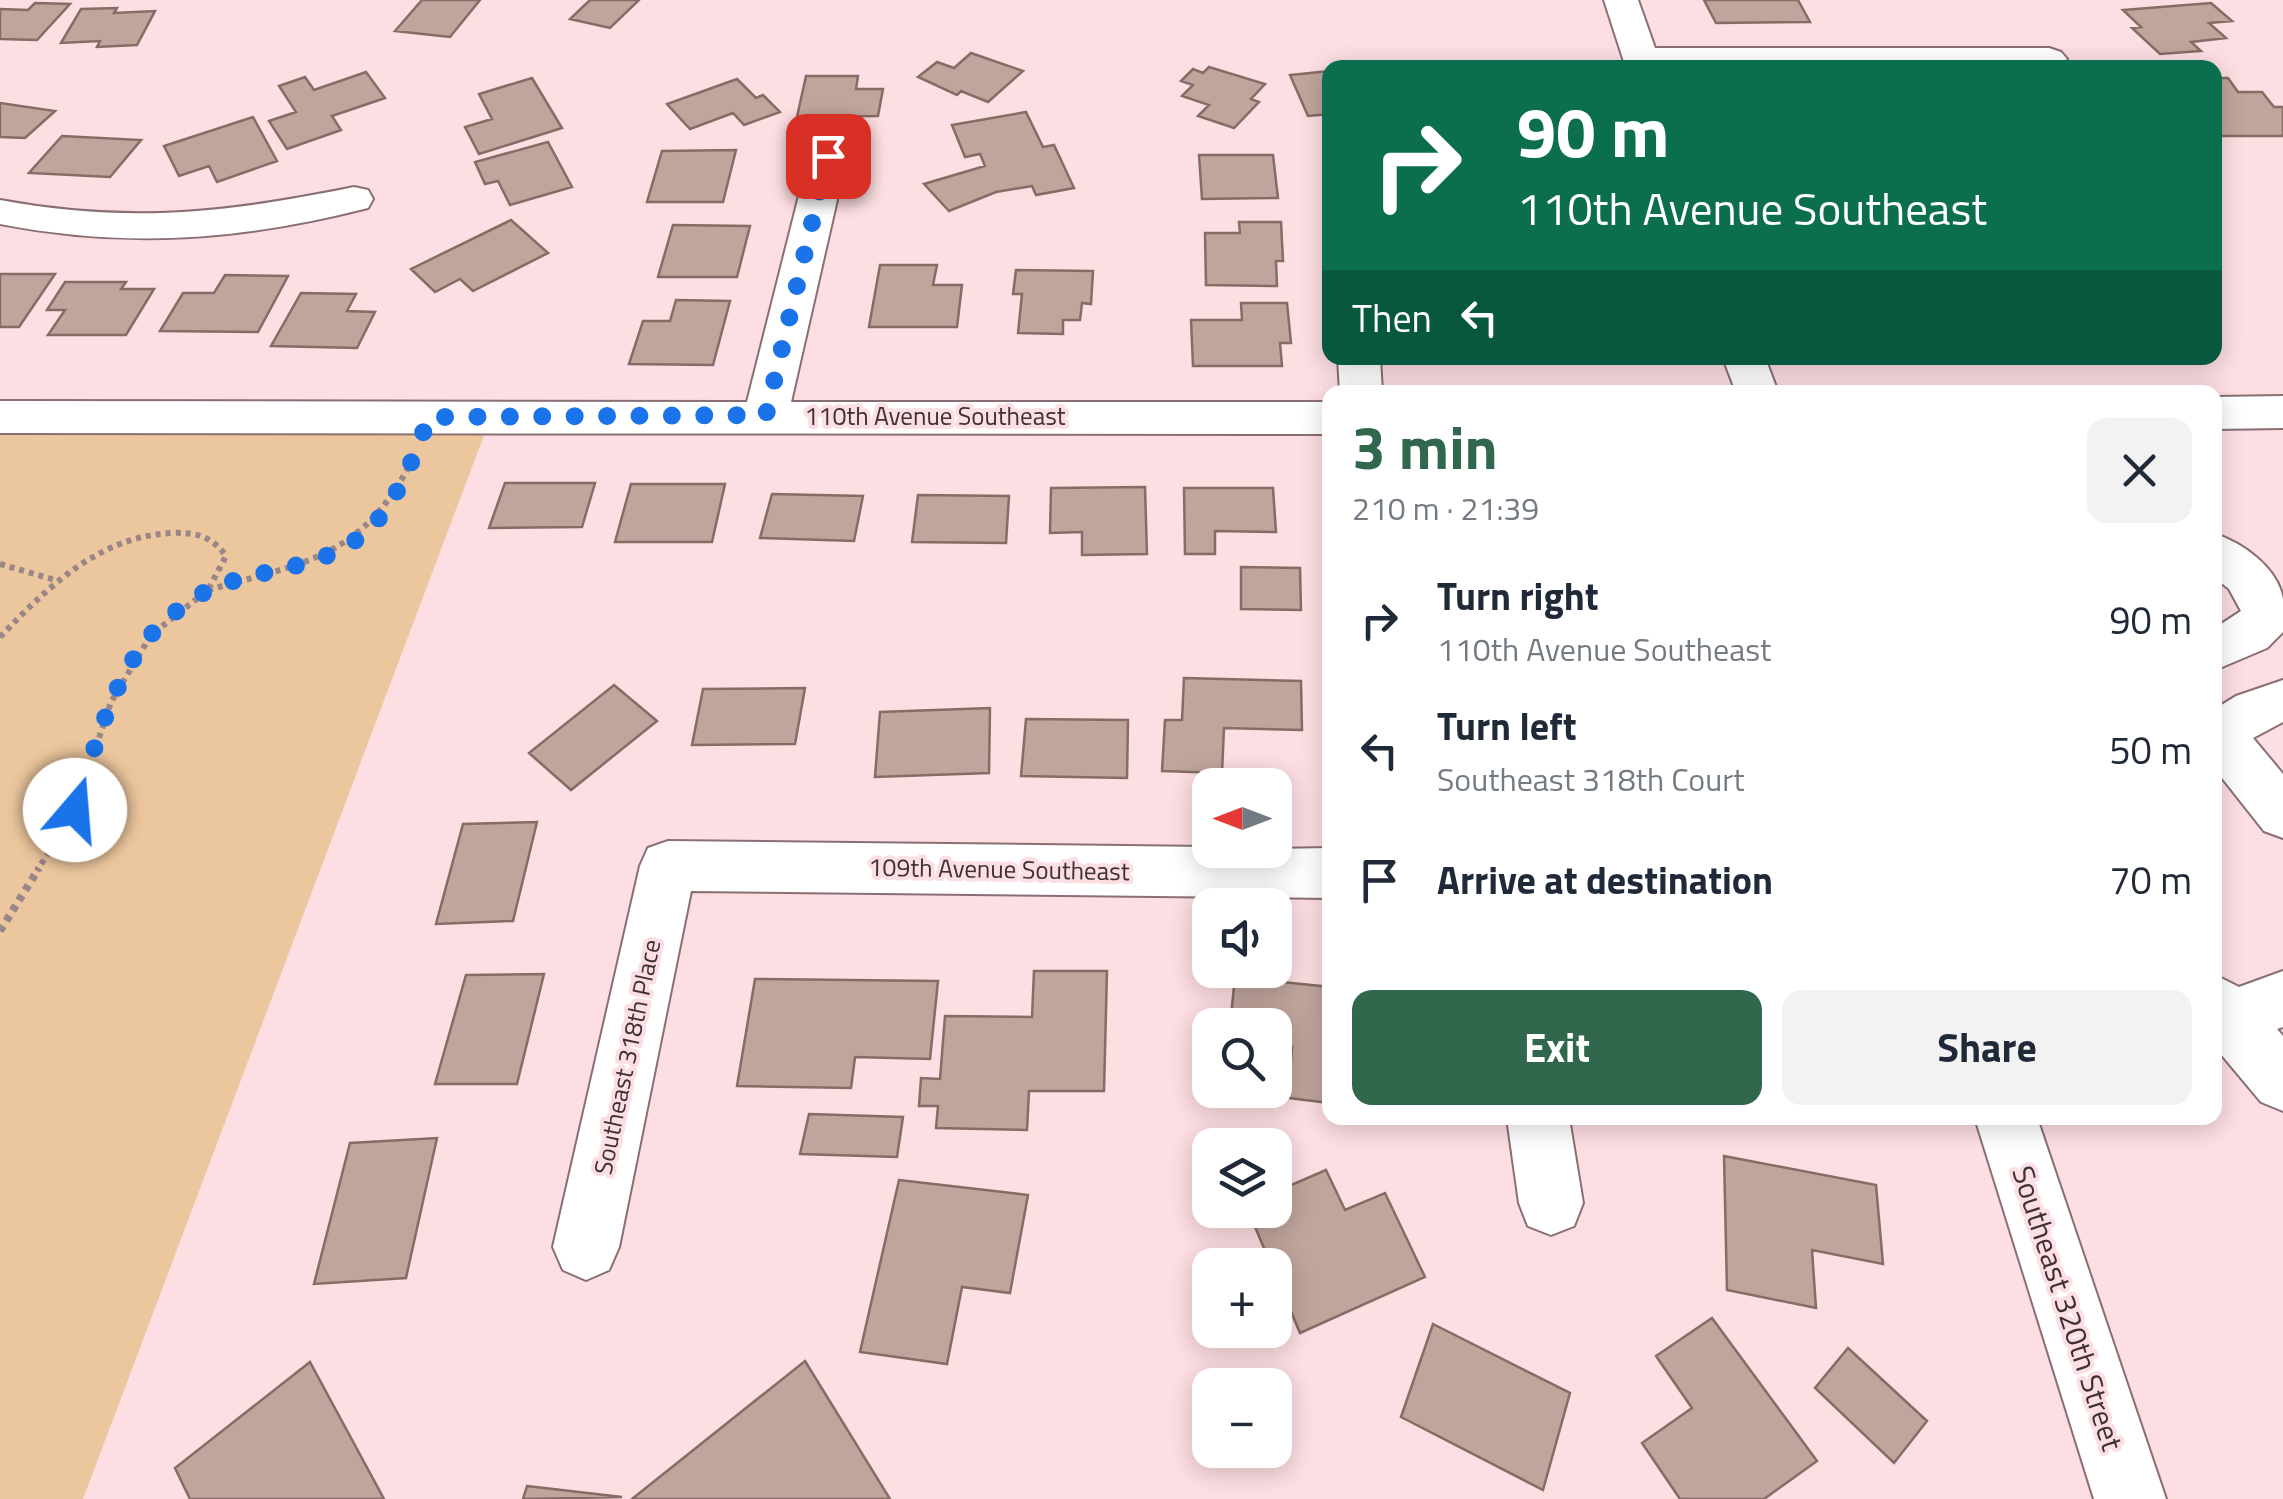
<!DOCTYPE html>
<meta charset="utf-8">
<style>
body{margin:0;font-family:"Titillium Web",sans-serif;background:#f2f2f3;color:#1f2937;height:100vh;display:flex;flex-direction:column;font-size:38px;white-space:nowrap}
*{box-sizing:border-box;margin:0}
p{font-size:32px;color:#747a83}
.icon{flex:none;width:55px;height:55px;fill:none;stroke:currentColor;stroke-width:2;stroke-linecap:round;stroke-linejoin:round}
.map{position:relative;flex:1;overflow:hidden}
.side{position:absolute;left:1322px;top:385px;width:900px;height:740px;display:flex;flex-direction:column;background:#fff;border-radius:20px;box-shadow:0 5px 25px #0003}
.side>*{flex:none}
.banner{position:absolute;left:1322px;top:60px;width:900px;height:305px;border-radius:20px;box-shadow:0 5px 25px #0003;background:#0b6e4f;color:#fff;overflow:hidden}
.needle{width:65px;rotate:270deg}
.controls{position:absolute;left:1192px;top:768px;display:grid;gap:20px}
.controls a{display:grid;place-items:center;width:100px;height:100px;border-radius:20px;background:#fff;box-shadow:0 5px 25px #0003;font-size:50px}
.pin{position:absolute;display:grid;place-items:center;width:85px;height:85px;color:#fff;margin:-42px;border-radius:20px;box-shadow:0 5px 15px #0006}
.me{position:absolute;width:110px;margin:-55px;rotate:18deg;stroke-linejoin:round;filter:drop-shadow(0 0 8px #0008)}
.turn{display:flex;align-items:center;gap:35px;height:210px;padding:0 30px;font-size:45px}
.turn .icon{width:130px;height:130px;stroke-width:2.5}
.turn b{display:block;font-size:70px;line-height:85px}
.then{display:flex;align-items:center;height:95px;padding:0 30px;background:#0003;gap:20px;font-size:38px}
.round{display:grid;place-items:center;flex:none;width:105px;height:105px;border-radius:20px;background:#f2f2f3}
.summary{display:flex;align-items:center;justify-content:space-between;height:170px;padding:0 30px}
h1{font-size:60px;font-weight:700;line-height:75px;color:#31674d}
.cta{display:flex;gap:20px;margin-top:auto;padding:20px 30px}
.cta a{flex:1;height:115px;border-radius:20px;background:#31674d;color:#fff;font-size:40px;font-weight:700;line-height:115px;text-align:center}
.cta a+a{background:#f2f2f3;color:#1f2937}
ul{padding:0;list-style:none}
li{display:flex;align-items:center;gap:30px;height:130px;padding:0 30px}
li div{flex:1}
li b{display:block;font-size:38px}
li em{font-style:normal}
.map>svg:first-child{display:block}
</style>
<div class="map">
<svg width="2283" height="1499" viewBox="0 0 2283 1499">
<rect width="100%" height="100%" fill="#fddee2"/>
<path fill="#ecc69d" d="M0,429L486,430L83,1499H0Z"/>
<path fill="#c0a59c" stroke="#856c64" stroke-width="2.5" d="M422,0H480L450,37L395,31Z
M590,0H639L610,28L570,19Z
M1704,0H1798L1810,22L1716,23Z
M35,3L70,4L37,40L0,39V9L28,10Z
M2211,3L2232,21L2209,23L2226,38L2191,42L2201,51L2160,54L2132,28L2141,27L2123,10Z
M117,8L114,13L155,11L137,45L97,47L100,41L61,43L81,9Z
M971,53L1023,71L988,102L961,91L957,95L918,77L937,62L954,68Z
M1209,67L1265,84L1251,99L1259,102L1234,128L1198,116L1209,105L1182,96L1193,85L1181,81L1193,69L1203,73Z
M1330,71V114L1308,116L1290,75Z
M366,72L385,98L332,116L341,130L287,149L269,121L296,112L279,86L305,77L314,90Z
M806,76H858L856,89H883L878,116L797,117Z
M532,78L562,128L479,154L465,127L492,119L479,94Z
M2215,78H2228L2238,92H2262L2274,107H2283V136H2220L2215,129Z
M737,79L756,98L763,95L780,112L744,125L733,113L690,129L667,104Z
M0,103L55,111L25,138L0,137Z
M1026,112L1043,147L1054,145L1074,188L1036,195L1032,186L996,192L949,211L924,184L985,166L980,154L965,157L952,125Z
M253,117L277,161L217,182L209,166L179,176L164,146Z
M62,136L141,140L110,177L29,173Z
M548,142L572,187L510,205L498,181L485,184L475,162Z
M736,150L723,202H647L662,151Z
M1199,155H1273L1278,198L1202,199Z
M511,220L548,253L473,291L460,279L435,292L411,269Z
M1239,222H1281L1283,261H1276L1277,286L1206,285L1205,233H1240Z
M673,225L750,226L737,277H658Z
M880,265H937L933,285H962L957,327H869Z
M1016,270L1093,271L1091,304L1082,303L1080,320H1063V334L1018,333L1022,294H1013Z
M0,274H55L19,327H0Z
M225,275L288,276L258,332L160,331L183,293H214Z
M65,282H126L121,289H154L126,335H48L65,310H47Z
M301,293L356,294L347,311L375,312L357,348L271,346Z
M676,300L730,301L713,365L629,364L643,321H670Z
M1241,303H1287L1291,343H1280L1282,366H1193L1191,320H1242Z
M505,483H595L582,527L489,528Z
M631,484H725L712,542H615Z
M1145,487L1147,554L1082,555V532L1050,533L1051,488Z
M1184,488H1273L1276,532L1215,531V554H1185Z
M772,494L863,496L854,541L760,538Z
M918,495L1009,496L1006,543L912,542Z
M1241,567L1300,568L1301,610L1241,609Z
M1184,678L1301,681L1302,730L1224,728L1222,773L1162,771L1165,720H1182Z
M614,685L657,721L571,790L529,753Z
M805,688L795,744L692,745L703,689Z
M1324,701H1330V773H1329Z
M990,708L989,773L875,777L880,712Z
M1026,719L1128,720L1127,778L1021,776Z
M537,822L513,921L436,924L463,824Z
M1034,971H1107L1104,1091H1029L1027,1130L936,1128L938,1106H919L921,1078L940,1079L945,1016L1032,1017Z
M544,974L517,1084H435L466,975Z
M1235,977L1330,987V1103L1288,1098L1292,1047L1275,1046V1025H1230Z
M755,979L938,981L930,1059L855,1057L851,1088L737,1086Z
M809,1114L903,1117L897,1157L800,1154Z
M437,1138L406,1278L314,1284L350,1143Z
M1724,1156L1876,1185L1883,1264L1812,1250L1816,1308L1727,1290Z
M1326,1170L1345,1210L1385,1193L1425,1277L1300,1333L1275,1274V1265H1271L1248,1210H1275V1192Z
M899,1180L1028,1195L1010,1293L962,1287L947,1364L860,1352Z
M1712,1318L1817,1461L1764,1499H1680L1642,1443L1692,1408L1656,1356Z
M1433,1324L1570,1393L1543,1490L1401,1417Z
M1848,1348L1927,1421L1894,1463L1815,1388Z
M805,1361L890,1499H632Z
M310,1362L384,1499H190L175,1468Z
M527,1486L622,1497L523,1499Z"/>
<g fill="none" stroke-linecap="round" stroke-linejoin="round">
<g stroke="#896f73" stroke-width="4">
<path id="minor" d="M1604,0H1638L1655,48H2049L2061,52L2067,59L2057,68H1626Z
M828,145L841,148L847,156L791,402H1330V434L0,433V401L747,402L809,156L815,148Z
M354,187L368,190L373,199L368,208C242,240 128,249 0,224V200C130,224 226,213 354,187Z
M1338,358H1380L1382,392H1340Z
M1723,358H1765L1778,392H1736Z
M2283,396V428L2215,429V397Z
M2215,534C2243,543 2278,568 2283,599C2283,609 2283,622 2283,632L2267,648L2215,670V628L2241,611L2229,589L2215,578Z
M2283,680V722L2253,738L2283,774V838L2264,831L2215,769V709L2236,696Z
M668,841L1210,847V850L1330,848V898L691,891L619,1247L609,1270L586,1280L563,1270L553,1247L640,866L648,848Z
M2283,971V1027L2277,1029L2283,1036V1111L2261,1102L2215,1047V975L2239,987Z
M1507,1118H1569L1583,1203L1574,1226L1551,1235L1528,1226L1519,1203Z
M1975,1118H2037L2166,1499H2094Z"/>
</g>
<path stroke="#9a8588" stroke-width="6" stroke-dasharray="5 5" stroke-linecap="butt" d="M0,564L55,580
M208,590C308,562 365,557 414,456
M0,637C48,587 98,537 171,533C195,532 212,536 226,556L208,590L151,635L111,702L75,810L37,871"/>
<path stroke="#9a8588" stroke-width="8" stroke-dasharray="6 6" stroke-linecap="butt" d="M0,931L39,868"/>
<use href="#minor" fill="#fff" fill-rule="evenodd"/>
</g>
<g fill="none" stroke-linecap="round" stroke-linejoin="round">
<path stroke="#1a73e8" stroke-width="18" stroke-dasharray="0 32.4" d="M75,810C94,751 110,684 150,636C163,620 193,597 211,589C264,566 330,571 373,525C400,496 415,454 429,417L766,415L828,156"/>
</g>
<g text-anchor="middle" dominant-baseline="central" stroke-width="8" stroke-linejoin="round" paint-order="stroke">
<g font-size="25" fill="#3d3133" stroke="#fddee2">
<text x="935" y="416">110th Avenue Southeast</text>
<text transform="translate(999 869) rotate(1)">109th Avenue Southeast</text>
<text transform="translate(627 1057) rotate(-78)">Southeast 318th Place</text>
</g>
<g font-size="30" fill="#3d3133" stroke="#fddee2">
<text transform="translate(2068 1308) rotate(72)">Southeast 320th Street</text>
</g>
</g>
</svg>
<div class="controls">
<a><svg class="needle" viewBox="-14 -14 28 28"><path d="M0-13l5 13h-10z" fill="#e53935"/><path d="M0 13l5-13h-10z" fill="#747a83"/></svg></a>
<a><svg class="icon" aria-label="sound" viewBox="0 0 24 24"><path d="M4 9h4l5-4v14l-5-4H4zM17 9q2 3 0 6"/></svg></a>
<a><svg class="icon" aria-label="search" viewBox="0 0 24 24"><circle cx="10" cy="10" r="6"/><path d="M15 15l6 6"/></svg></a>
<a><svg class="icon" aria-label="layers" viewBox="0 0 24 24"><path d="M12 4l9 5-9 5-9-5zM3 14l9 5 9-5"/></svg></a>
<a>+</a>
<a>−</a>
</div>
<div class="pin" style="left:828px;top:156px;background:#d93025"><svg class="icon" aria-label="arrive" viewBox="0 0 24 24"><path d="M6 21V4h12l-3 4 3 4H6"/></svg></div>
<svg class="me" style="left:75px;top:810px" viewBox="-20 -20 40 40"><circle r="19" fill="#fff"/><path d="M0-13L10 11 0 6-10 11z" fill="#1a73e8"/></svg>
<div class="banner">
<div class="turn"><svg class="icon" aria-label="right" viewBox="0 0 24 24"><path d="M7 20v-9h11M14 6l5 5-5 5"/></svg><div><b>90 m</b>110th Avenue Southeast</div></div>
<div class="then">Then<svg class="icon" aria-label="left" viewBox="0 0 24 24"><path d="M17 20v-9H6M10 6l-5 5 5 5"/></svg></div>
</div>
<section class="side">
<div class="summary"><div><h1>3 min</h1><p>210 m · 21:39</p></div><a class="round"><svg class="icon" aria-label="close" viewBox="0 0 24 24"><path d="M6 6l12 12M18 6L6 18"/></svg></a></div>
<ul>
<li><svg class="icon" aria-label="right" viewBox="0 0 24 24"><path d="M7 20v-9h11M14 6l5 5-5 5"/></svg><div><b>Turn right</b><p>110th Avenue Southeast</p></div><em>90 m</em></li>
<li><svg class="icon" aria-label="left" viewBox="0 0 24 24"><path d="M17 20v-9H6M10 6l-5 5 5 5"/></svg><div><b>Turn left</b><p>Southeast 318th Court</p></div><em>50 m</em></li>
<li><svg class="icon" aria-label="arrive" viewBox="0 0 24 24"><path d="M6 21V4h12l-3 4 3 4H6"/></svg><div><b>Arrive at destination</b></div><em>70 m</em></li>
</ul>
<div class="cta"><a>Exit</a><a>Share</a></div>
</section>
</div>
